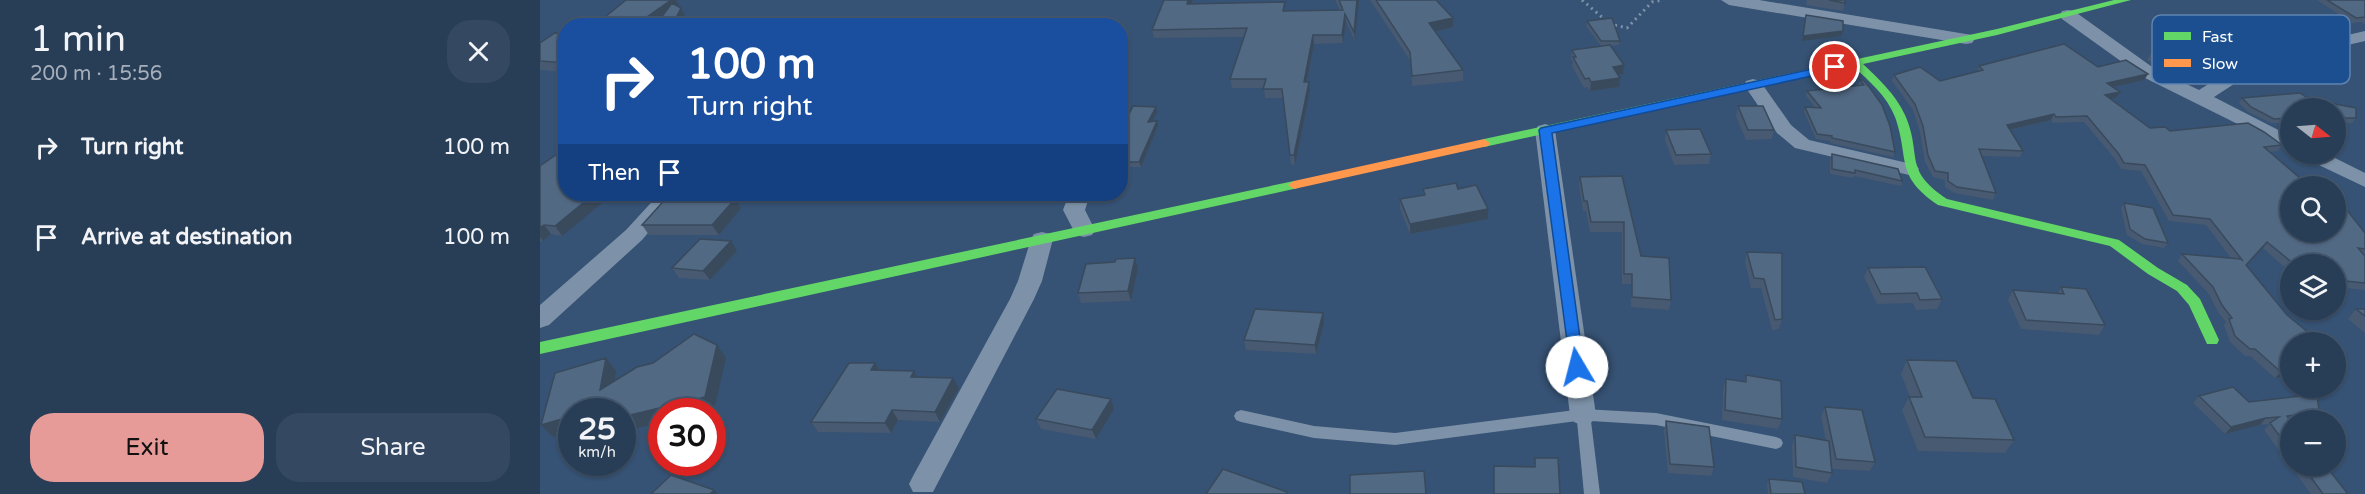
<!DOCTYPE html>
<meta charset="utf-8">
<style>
body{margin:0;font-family:"Varela Round",sans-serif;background:#344961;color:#f1f3f6;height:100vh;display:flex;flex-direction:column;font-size:22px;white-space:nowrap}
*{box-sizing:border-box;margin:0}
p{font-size:20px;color:#a5aeba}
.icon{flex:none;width:33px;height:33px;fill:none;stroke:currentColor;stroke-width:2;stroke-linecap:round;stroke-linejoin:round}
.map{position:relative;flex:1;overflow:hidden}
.side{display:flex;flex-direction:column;background:#283e57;width:540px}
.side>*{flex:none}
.hud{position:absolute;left:18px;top:18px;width:570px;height:183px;border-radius:24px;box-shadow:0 2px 4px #0004,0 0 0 2px #44576d;background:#1a4fa0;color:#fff;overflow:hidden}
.needle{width:39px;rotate:107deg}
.buttons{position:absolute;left:1740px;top:98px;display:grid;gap:12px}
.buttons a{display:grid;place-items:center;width:66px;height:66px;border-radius:50%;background:#283e57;box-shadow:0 2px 4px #0004,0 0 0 2px #44576d;font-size:30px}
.speed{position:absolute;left:18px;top:398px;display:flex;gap:12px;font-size:30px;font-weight:700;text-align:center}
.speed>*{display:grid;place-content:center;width:78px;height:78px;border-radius:50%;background:#283e57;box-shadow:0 2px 4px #0004,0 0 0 2px #44576d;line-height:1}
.speed small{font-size:15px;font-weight:400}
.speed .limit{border:9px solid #d22;background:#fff;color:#111}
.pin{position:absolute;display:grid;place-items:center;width:51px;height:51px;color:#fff;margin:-26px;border:3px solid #fff;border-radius:50%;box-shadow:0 2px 6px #0007}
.me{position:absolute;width:66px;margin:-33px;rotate:352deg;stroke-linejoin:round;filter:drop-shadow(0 0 4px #0008)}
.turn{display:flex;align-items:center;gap:21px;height:126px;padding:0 30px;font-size:27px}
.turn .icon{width:78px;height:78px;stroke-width:2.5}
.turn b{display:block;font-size:42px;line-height:51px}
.then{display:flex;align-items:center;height:57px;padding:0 30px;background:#0003;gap:12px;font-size:22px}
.round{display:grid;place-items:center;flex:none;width:63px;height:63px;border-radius:24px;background:#344961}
.head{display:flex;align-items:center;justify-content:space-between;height:102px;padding:0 30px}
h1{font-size:36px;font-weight:600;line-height:45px}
.cta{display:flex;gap:12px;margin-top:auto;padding:12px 30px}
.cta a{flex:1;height:69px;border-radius:24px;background:#e69b98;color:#111;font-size:24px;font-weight:600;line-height:69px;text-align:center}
.cta a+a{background:#344961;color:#f1f3f6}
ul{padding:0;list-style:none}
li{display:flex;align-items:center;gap:18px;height:90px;padding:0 30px}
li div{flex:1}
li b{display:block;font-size:22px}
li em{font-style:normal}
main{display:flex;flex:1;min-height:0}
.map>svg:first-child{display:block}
</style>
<main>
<section class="side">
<div class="head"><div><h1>1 min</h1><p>200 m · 15:56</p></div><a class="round"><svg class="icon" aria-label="close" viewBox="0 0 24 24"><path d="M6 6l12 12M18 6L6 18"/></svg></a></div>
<ul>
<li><svg class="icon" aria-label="right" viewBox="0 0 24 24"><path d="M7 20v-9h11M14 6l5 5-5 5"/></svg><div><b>Turn right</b></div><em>100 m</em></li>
<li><svg class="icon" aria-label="arrive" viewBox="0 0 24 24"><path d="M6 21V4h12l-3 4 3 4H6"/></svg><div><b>Arrive at destination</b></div><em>100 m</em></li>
</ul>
<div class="cta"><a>Exit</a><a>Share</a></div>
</section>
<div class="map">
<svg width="1825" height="494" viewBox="0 0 1825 494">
<rect width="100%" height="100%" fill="#365274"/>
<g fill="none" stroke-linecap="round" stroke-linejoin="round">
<path stroke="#7d92a8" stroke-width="3" stroke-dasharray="2 4" stroke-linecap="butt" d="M1042,0L1070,24L1087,28L1112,2L1123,0"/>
<path fill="#7d92a8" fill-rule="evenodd" d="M1043,409L1116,413L1236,437L1241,439L1243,443L1241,447L1236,449L1116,425L1051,421L1060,494H1044L1037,421L855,445L774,438L701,422L696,420L694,416L696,412L701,410L774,426L855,433Z"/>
<path fill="#7d92a8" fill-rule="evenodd" d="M1181,0H1219L1426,34L1432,35L1435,39L1432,43L1426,44L1189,5Z
M1528,10L1534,11L1615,69L1659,90L1737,41L1761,37H1799L1825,31V41L1799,47L1748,49L1674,97L1750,136V150L1603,77L1522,19L1520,15L1522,11Z
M1213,79L1220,81L1251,125L1269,140L1376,165L1379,169L1376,173L1369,175L1255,148L1237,133L1204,85L1206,81Z
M1005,124L1012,126L1015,130L1056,415L1052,422L1043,426L1034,422L1030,415L995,130L998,126Z
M1759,153H1785L1825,173V187L1762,157Z
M119,194H141L102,240L9,325L0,328V305L86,230Z
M529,194H550L545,210L555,230L552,235L544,237L536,235L523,210Z
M502,232L510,234L513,239L502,281L494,299L393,492H373L369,484L373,476L470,299L478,281L491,239L494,234Z"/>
<path fill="#63d668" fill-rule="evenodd" d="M1574,0H1591L1457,35L1323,64C1339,79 1356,95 1365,115C1383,156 1362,169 1407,199L1579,240L1618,268L1647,285L1660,299L1679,340L1677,344H1667L1649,305L1637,291L1608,274L1570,246L1398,205C1354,175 1370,159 1355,117C1347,96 1329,81 1313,66L944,147L938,143L944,139L1457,29Z
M754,181L760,185L758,188L0,354V342Z"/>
<path fill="#ff974d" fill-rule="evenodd" d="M944,139L950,143L948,146L754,189L748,185L754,181Z"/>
</g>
<path fill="#475a72" d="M653,0L652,4L746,11L800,10L795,0H819L815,41L806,22L803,43L774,44L767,82H769L770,91L755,165L751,164L743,98H725L724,88H692L690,79L704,37L614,38L612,30Z
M830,0H896L913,27L895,32L923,70V81L872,86L871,62Z
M1267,0H1305L1303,11L1266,5Z
M1777,0H1825V24L1821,22L1812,23Z
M1047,21L1080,41L1079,45L1071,46L1084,65L1083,74L1078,75L1079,87L1050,91L1048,87L1044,88L1032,66L1033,62L1031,59L1032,50L1061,46L1046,26Z
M26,34V72L0,70V43Z
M1612,52L1651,62L1646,71L1631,74L1607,60Z
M1439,66L1558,67L1608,74L1604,80L1573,87L1580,92L1576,98L1571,99L1610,128L1742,145L1738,151L1729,152L1825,233V256L1824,255L1825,256V290L1796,287V264H1750V272L1723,248L1706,266L1750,375L1735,378L1710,356H1705L1690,342L1684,325L1686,322L1678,312L1669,294L1638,261L1642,254L1691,258L1666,225L1629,221L1601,171L1581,169L1575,159L1544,122L1513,123L1511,120L1470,130L1483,151L1480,157L1441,156L1456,193L1453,200L1414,193L1405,187V180L1393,177L1385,162L1380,132L1373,110L1352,81L1354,75L1400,81L1437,72Z
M1320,80H1323L1355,152L1353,157L1290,143V141L1276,139L1264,112L1265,107H1275L1266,96L1267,91L1319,85Z
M1760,93L1769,99L1816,108V118L1812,123H1796V108H1750V123H1731L1708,112L1699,103L1702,98Z
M1198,106L1234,130L1232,139L1206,140L1196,116Z
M617,112L612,122L618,126L601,167H580V133Z
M1126,130L1171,154L1169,164L1134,165L1125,140Z
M1292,154L1362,181L1361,186L1314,176V178L1290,174V159Z
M0,166L22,236L11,234L3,241H0Z
M1082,176L1101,256L1131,300L1129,310L1091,307V284H1082V232H1050L1046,211H1043L1039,186L1040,177Z
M883,189H918L948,219L870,234L860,209V199L883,195Z
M167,198L195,199L201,208L179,235H109L102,225Z
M1584,203L1628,243L1624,248L1602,244L1587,235L1581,208Z
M197,251L170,280L139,278L132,268Z
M1207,252L1242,253V319L1239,329L1232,330L1221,288H1211L1205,262Z
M595,258L598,268L591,301L541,303L538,293L575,262Z
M1328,268L1402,299L1397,309L1376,310L1373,303L1337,304L1324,277Z
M1521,287L1565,325L1559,335L1481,329L1468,300L1473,290L1518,293Z
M1816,309H1825V333L1808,319Z
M784,323L776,354L706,350L704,340Z
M1367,360L1433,398L1474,440L1465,453L1378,451L1362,410L1369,397H1370L1361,374Z
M335,363L339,370L378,377L419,388L400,422L358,420L351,433L278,432L271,422Z
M1206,375L1242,419L1238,429L1182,420L1183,389L1186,379L1204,382Z
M1659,396L1709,402L1779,411L1773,418L1761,420H1750V465H1785L1808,494H1771L1724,430L1730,424L1720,425L1685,434L1653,403Z
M571,399L574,409L556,439L501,429L496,419Z
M1285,407L1335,462L1330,471L1292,469L1291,462L1292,473L1287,483L1253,477L1252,445L1255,435L1286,441L1281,417Z
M1126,421L1174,467L1171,476L1128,473L1124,431Z
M1229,479L1265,494H1228L1227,484Z"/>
<path fill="#394a5c" d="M131,0H136L139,6L112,26H94Z
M648,0H653L649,12L647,4Z
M817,0H819L815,41L814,32Z
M141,8L145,16L140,26H132Z
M805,14L806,22L803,43L802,35Z
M913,18V27L890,33L889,23Z
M1303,31L1301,36L1262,41L1263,36Z
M773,35L774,44L765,91L764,82Z
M1651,62L1646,71L1631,74L1636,65Z
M1084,65L1083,74L1072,76L1073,67Z
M1608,74L1604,80L1564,89L1567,83Z
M1080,78L1079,87L1050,91L1051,82Z
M769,82L770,91L755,165L754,155Z
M1580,92L1576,98L1562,101L1565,95Z
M616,107L617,112L610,127L608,122Z
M1514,114L1511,120L1464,131L1467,125Z
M617,121L618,126L601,167L599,162Z
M54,194H73L22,236L15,226Z
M164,194L170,203L160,198Z
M195,199L201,208L179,235L172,225Z
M948,209V219L870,234V224Z
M4,225L11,234L3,241L0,237V228Z
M191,241L197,251L170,280L163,271Z
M1727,242L1723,248L1701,271L1706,265Z
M595,258L598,268L591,301L588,291Z
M783,313L784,323L776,354L775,345Z
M177,345L186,358L174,410L169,411H122V422L82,432V415Z
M66,358L76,371L71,403L60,390Z
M335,363L341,373L331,370Z
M1750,370V375L1735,378L1741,372Z
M374,371L379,381L371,377Z
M413,378L419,388L400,422L395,412Z
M571,399L574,409L556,439L552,430Z
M73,404L79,411H50Z
M352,410L358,420L351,433L345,423Z
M32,416V432L13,437L1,425Z
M1726,418L1720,425L1685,434L1691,427Z
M174,490L178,494H170Z"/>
<path fill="#526984" stroke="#394a5c" stroke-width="1.5" d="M86,0H131L94,26H54Z
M624,0H648L647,4L745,2L743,11L803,10L799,0H817L814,32L805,14L802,35H773L764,82H769L754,155H750L742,89H723L726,79H690L707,28L612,30Z
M836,0H896L913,18L889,23L923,70L872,76L870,52Z
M1289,0H1305V3Z
M1787,0H1825V17L1816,18Z
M132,3L141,8L132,26H115Z
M1266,15L1303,21V31L1263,36Z
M1072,18L1080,41H1061L1047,21Z
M15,33L26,34V63L0,61V43Z
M1524,44L1558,67L1586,60L1608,74L1567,83L1580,92L1565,95L1610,128L1625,127L1630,131L1708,123L1724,132L1742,145L1724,147L1769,186H1750V231H1796V200H1799L1825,233V249L1818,248L1825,256V283L1796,280V264H1754L1727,242L1706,265L1747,315L1780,342H1750V370L1741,372L1715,349H1710L1695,336L1689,319L1692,318L1682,305L1673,287L1642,254L1701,259L1703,261L1670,219L1633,215L1605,165L1584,163L1578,153L1547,116L1516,117L1514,114L1467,125L1483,151L1439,149L1456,193L1417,187L1408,181V173L1395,171L1388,155L1383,126L1375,104L1354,75L1380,67L1400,81L1443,70L1439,66Z
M1070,45L1084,65L1073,67L1080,78L1051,82L1049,78L1045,79L1033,57H1036L1032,50Z
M1320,80H1323L1330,88L1342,105L1350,126L1355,152L1292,138V136L1277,134L1265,107L1281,108L1267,91L1324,85Z
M1760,93L1769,99L1816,108V118H1796V108H1750V118L1734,119L1711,107L1702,98Z
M593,106L616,107L608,122L617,121L599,162H580V133Z
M1198,106H1223L1234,130H1208Z
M1160,129L1171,154L1136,155L1126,130Z
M26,148V194H54L15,226L4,225L0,228V166Z
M1292,154L1358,169L1362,181L1315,170V173L1292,169Z
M1082,176L1101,256L1129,258L1131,300L1092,297V274H1084V222H1051L1047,201H1044L1040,177Z
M916,183L918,189L936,185L948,209L870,224L860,199L885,195L883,189Z
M130,194H164L160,198L195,199L172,225H102Z
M1584,203L1613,208L1628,243L1605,239L1590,229Z
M160,239L191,241L163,271L132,268Z
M1207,252L1242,253V319L1235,320L1224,279L1214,278Z
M595,258L588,291L538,293L546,264L575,262L576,259Z
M1385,267L1402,299L1380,300L1377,293L1341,294L1328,268Z
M1521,287L1546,289L1565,325L1486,320L1473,290L1524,294Z
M715,309L783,313L775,345L704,340Z
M1816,309H1825V316Z
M154,334L177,345L165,397L82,417V411H71L73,404L50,411H32V416L1,425L15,373L66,358L60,390L97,367L113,363Z
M1367,360L1416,361L1433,398L1455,399L1474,440L1385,437L1369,397H1382Z
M309,363H335L331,370L374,371L371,377L413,378L395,412L352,410L345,423L271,422Z
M1206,375L1241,381L1242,419L1185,410L1186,379L1206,382Z
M1693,387L1709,402L1777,394L1779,411L1747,416L1750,421V450L1730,423L1739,417L1726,418L1691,427L1659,396Z
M517,389L571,399L552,430L496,419Z
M1285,407L1322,410L1335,462L1296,459Z
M1126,421L1169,427L1174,467L1130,464Z
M1255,435L1289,441L1292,473L1256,467Z
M995,458H1018L1020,494H954V466L995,467Z
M1762,465H1785L1808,494H1783Z
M683,469L747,492L746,494H666Z
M884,471L886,494H810V475Z
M131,475L174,490L170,494H111Z
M1229,479L1262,482L1265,494H1231Z"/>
<path fill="#1a73e8" stroke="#114b97" stroke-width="1.5" d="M1295,64L1301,67L1299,70L1012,133L1044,367L1042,371H1031L999,130L1001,128Z"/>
<rect x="1612" y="15" width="198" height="69" rx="9" fill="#1b4f8f" stroke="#5f84b1" stroke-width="1.5"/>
<rect x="1624" y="32" width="27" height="8" fill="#63d668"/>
<rect x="1624" y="59" width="27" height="8" fill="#ff974d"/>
<g font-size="16" fill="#fff">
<text x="1662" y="42">Fast</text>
<text x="1662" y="69">Slow</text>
</g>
</svg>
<div class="buttons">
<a><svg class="needle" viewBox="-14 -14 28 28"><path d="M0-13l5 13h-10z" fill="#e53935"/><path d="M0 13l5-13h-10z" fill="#a5aeba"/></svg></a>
<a><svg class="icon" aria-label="search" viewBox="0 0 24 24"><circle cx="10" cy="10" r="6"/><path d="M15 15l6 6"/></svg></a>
<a><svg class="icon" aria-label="layers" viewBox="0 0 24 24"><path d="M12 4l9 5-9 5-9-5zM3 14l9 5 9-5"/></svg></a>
<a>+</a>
<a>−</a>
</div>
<div class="speed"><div>25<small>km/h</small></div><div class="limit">30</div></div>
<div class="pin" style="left:1295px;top:67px;background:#d93025"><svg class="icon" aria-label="arrive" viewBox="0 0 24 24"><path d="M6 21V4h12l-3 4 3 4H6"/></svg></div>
<svg class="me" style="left:1037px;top:367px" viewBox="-20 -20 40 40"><circle r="19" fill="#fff"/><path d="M0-13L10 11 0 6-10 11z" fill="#1a73e8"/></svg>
<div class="hud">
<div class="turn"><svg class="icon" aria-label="right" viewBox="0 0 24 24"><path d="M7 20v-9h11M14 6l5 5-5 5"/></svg><div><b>100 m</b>Turn right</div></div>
<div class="then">Then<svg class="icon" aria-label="arrive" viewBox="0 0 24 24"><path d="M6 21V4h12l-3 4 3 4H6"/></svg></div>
</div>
</div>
</main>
